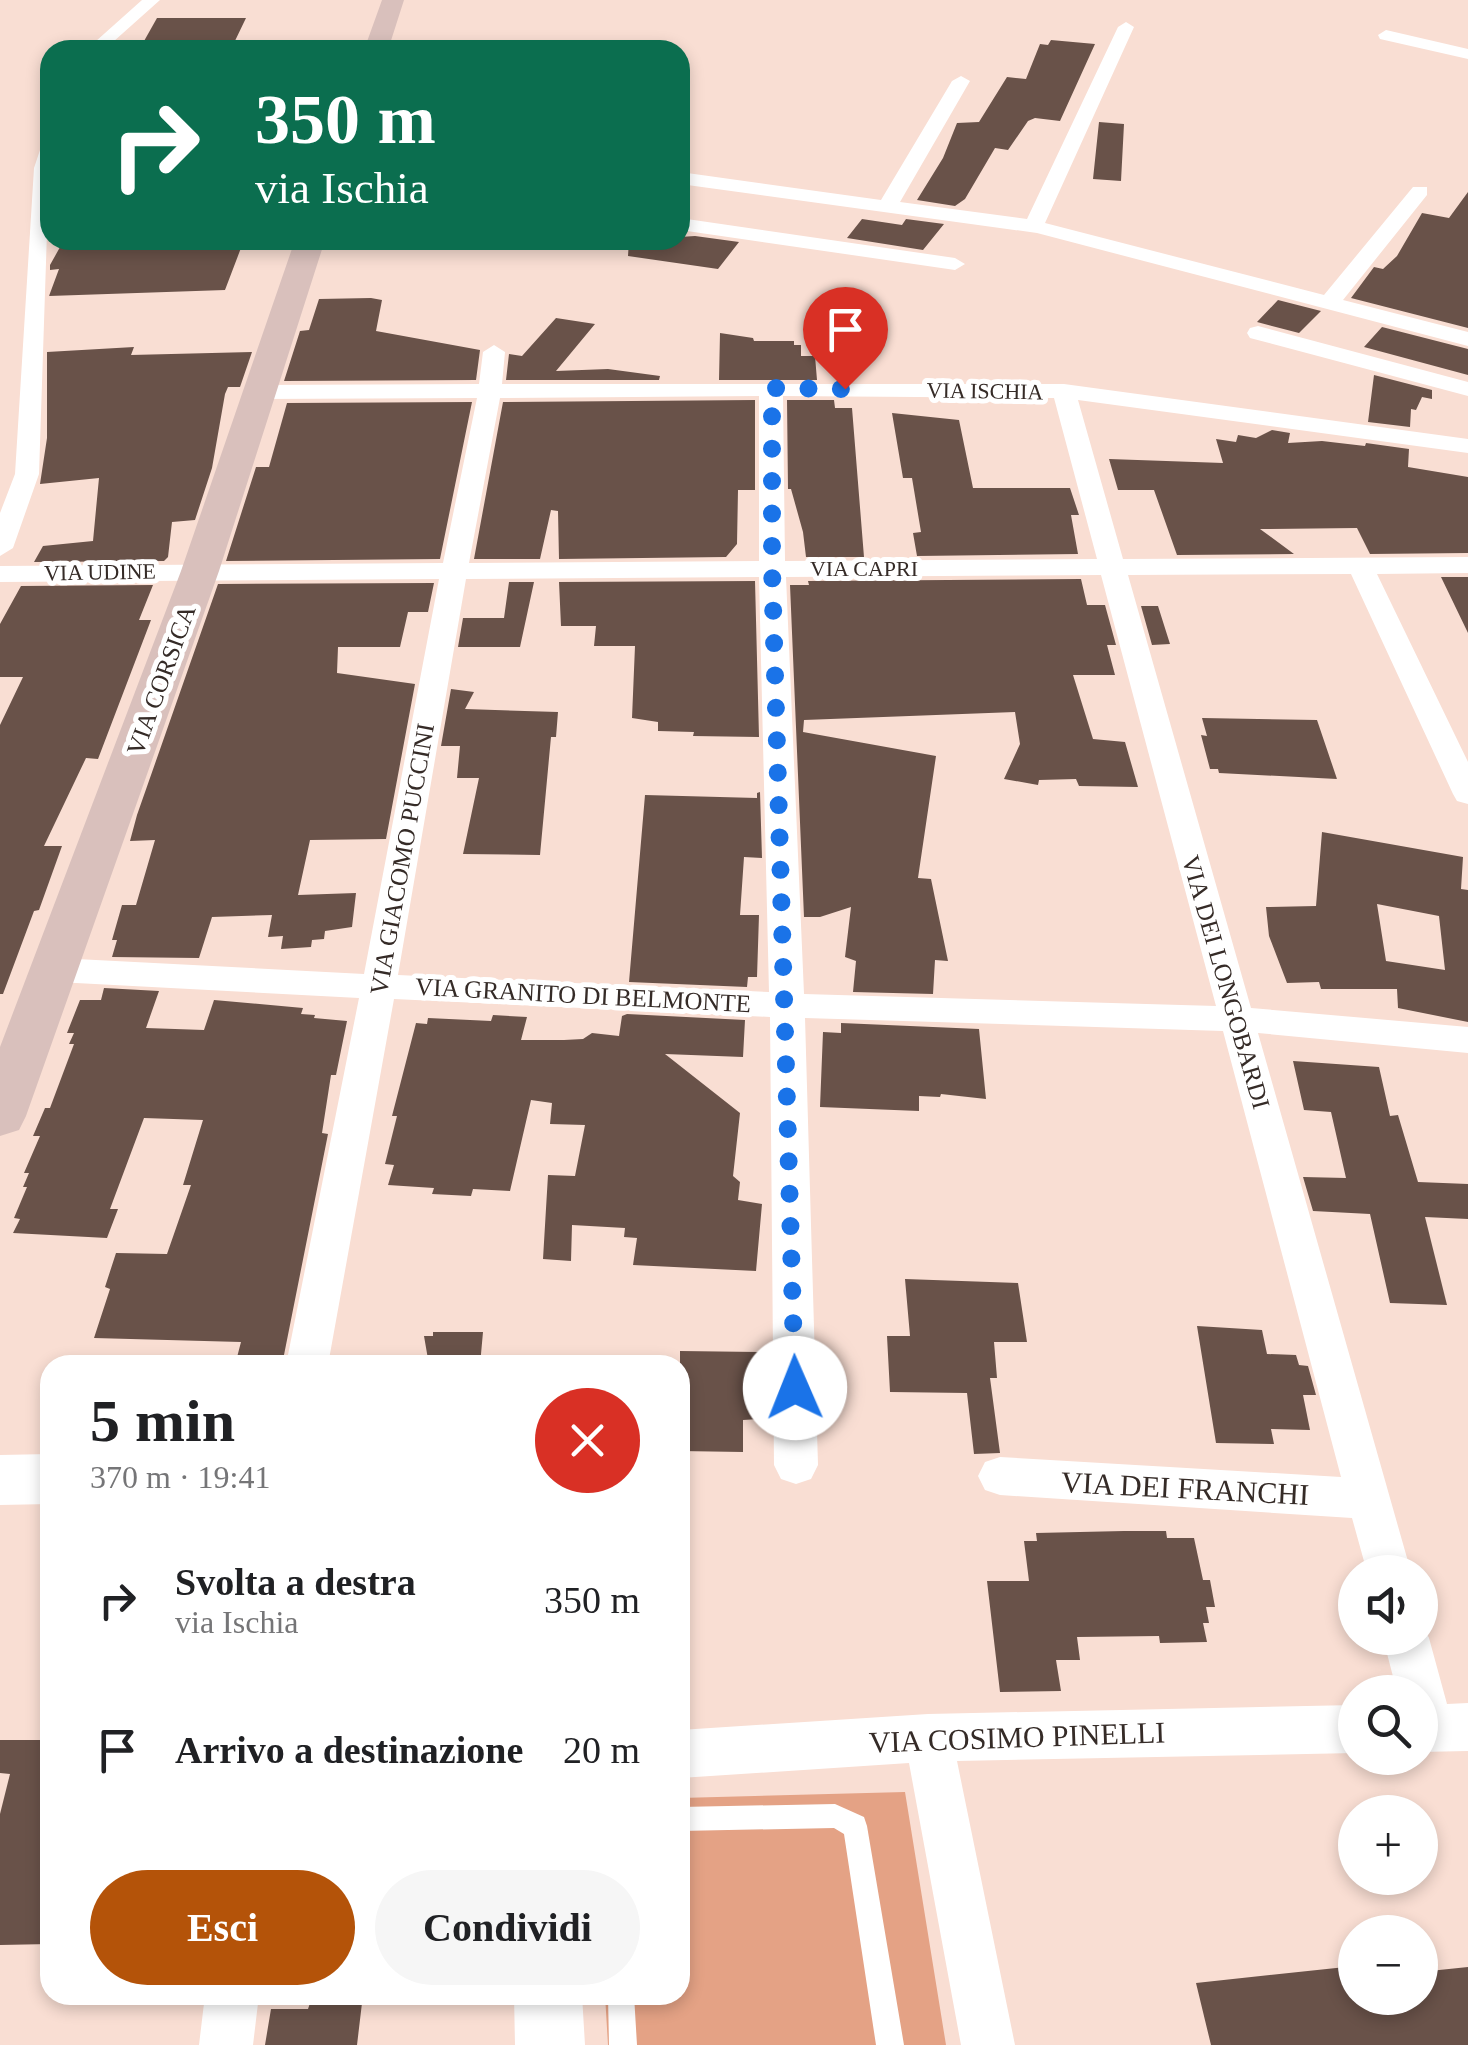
<!DOCTYPE html>
<html lang="it">
<meta charset="utf-8">
<style>
body{margin:0;font-family:Georgia,serif;background:#f6f6f6;color:#202124;height:100vh;display:flex;flex-direction:column;font-size:38px;white-space:nowrap}
*{box-sizing:border-box;margin:0}
p{font-size:32px;color:#757577}
.icon{flex:none;width:55px;height:55px;fill:none;stroke:currentColor;stroke-width:2;stroke-linecap:round;stroke-linejoin:round}
.map{position:relative;flex:1;overflow:hidden}
.drawer{position:absolute;left:40px;top:1355px;width:650px;height:650px;display:flex;flex-direction:column;background:#fff;border-radius:30px;box-shadow:0 5px 15px #0003}
.drawer>*{flex:none}
.guide{position:absolute;left:40px;top:40px;width:650px;height:210px;border-radius:30px;box-shadow:0 5px 15px #0003;background:#0b6e4f;color:#fff;overflow:hidden}
.controls{position:absolute;left:1338px;top:1555px;display:grid;gap:20px}
.controls a{display:grid;place-items:center;width:100px;height:100px;border-radius:50%;background:#fff;box-shadow:0 5px 15px #0003;font-size:50px}
.pin{position:absolute;display:grid;place-items:center;width:85px;height:85px;color:#fff;margin:-102px -42px;border-radius:50% 50% 50% 0;rotate:-45deg;box-shadow:0 0 10px #0007}
.pin .icon{rotate:45deg}
.me{position:absolute;width:110px;margin:-55px;rotate:359deg;stroke-linejoin:round;filter:drop-shadow(0 0 8px #0008)}
.turn{display:flex;align-items:center;gap:35px;height:210px;padding:0 50px;font-size:45px}
.turn .icon{width:130px;height:130px;stroke-width:2.5}
.turn b{display:block;font-size:70px;line-height:85px}
.round{display:grid;place-items:center;flex:none;width:105px;height:105px;border-radius:52px;background:#f6f6f6}
.headline{display:flex;align-items:center;justify-content:space-between;height:170px;padding:0 50px}
h1{font-size:60px;font-weight:700;line-height:75px}
.button{display:flex;gap:20px;margin-top:auto;padding:20px 50px}
.button a{flex:1;height:115px;border-radius:60px;background:#b45309;color:#fff;font-size:40px;font-weight:700;line-height:115px;text-align:center}
.button a+a{background:#f6f6f6;color:#202124}
ul{padding:0;list-style:none}
li{display:flex;align-items:center;gap:30px;height:150px;padding:0 50px}
li div{flex:1}
li b{display:block;font-size:38px}
li em{font-style:normal}
.map>svg:first-child{display:block}
</style>
<div class="map">
<svg width="1468" height="2045" viewBox="0 0 1468 2045">
<rect width="100%" height="100%" fill="#f9ded3"/>
<path fill="#e4a285" d="M905,1792L946,2045H608L605,1995H680V1798Z"/>
<path fill="#695249" fill-rule="evenodd" d="M157,18H246L233,45L139,50Z
M1051,40L1095,44L1060,121L1035,118L1028,121L1008,150L995,148L965,199L955,206L917,200L943,158L957,123L979,122L1007,77L1026,79L1040,44L1048,45Z
M1099,122L1124,124L1121,181L1093,179Z
M1468,192V328L1351,298L1374,267L1383,269L1397,256L1422,213L1449,218Z
M862,219L902,225L906,219L944,224L923,250L847,238Z
M695,236L739,242L718,269L628,256L629,240H680V237Z
M64,240H244L225,290L49,296L59,269L50,270V265Z
M371,298L382,300L376,331L480,350L476,380L284,381L300,331L309,330L319,299Z
M1278,300L1321,311L1299,333L1257,322Z
M556,318L595,324L556,371L608,369L660,376L659,380H506L509,354L522,356Z
M1382,327L1468,349V375L1364,347Z
M720,333L753,338L754,341H794V345H801V356H815L817,380H719Z
M134,347L131,355L252,352L240,387H228L225,394L212,468L195,520L172,522L168,557L164,561L34,562L43,546L93,541L99,478L40,484L47,438V352Z
M1374,375L1432,390V399L1422,397L1416,410L1411,409L1410,427L1368,422Z
M755,400V490H738L737,544L726,557L559,559L558,511L551,510L540,559H474L503,402Z
M787,400H834L835,408H852L864,557H806L803,532L791,489H788Z
M472,402L440,559L226,561L256,467H269L287,403Z
M892,413L959,420L973,488H1070L1079,515H1071L1078,554L917,556L913,533L921,532L912,478H903Z
M1272,430L1290,433L1288,443L1322,441L1365,446L1366,443L1409,449L1408,467L1468,477V553L1370,554L1357,528L1260,529L1294,554L1177,555L1154,490H1118L1109,459L1223,463L1216,439L1236,442L1238,435L1256,438Z
M1441,577H1468V633Z
M1081,579L1087,605H1105L1116,645H1107L1115,675H1073L1093,739L1125,742L1138,787L1079,786L1076,779L1039,780L1038,785L1004,779L1020,744L1015,712L804,720L803,732L936,756L918,878L931,879L948,961L935,960L933,994L853,992L856,961L845,957L851,907L820,917H804L790,585H809L808,581Z
M755,581L759,737L693,736L694,732L658,731V722L632,718L635,646H594L596,626H561L559,582Z
M509,582H534L520,647H458L463,618H504Z
M434,583L428,612H408L400,647H338L337,673L415,684L386,839L310,840L298,895L356,893L352,927L325,931L324,939L312,940L311,947L281,949L283,936L268,937L272,915L212,917L199,958L112,957L117,940H112L122,905H136L155,840L130,841L137,815L218,584Z
M153,585L139,620H151L98,759L86,758L44,846H62L39,910L34,911L3,994H0V725L23,677H0V624L21,586Z
M1141,606H1158L1170,644L1152,645Z
M451,689L474,692L465,709L558,712L556,737H551L540,855L463,854L479,778H457L460,746H441Z
M1202,718L1317,720L1337,779L1219,773L1218,769H1210L1201,735L1207,736Z
M760,792L762,858L744,857L740,915H759L757,977H748L747,987L629,982L645,795L757,798V793Z
M1322,832L1463,857L1461,889L1468,890V1022L1398,1008L1397,989H1321L1319,982L1287,983L1269,936L1266,907L1316,906ZM1377,904L1439,916L1445,970L1386,961Z
M104,988L159,991L146,1028L204,1030L214,1000L303,1008L301,1014L315,1015L314,1018L347,1021L336,1075H331L322,1133L328,1134L282,1365H235L241,1342L94,1338L110,1289L105,1287L116,1253L167,1254L191,1185H183L203,1120L144,1118L110,1209H118L107,1238L13,1233L20,1219L14,1218L27,1187H23L29,1173H24L40,1136H33L45,1108H50L74,1044H69L74,1033H67L80,1000H101Z
M627,1014L745,1020L743,1057L665,1054L740,1113L733,1176L740,1182L738,1200L762,1204L756,1271L633,1265L637,1238L624,1237L625,1228L572,1225L571,1261L543,1259L548,1175L575,1176L585,1125L550,1124L552,1103L531,1100L510,1191L473,1189L471,1196L432,1194L434,1188L388,1185L394,1165L385,1164L397,1116H392L416,1023L427,1024L428,1018L491,1021L493,1015L527,1017L521,1040H564L583,1039L592,1033L619,1036L622,1016Z
M841,1023L979,1029L986,1099L941,1094L940,1097L919,1096V1111L820,1107L823,1032L841,1033Z
M1293,1061L1379,1067L1390,1116L1398,1115L1418,1182L1468,1184V1219L1425,1217L1447,1305L1390,1303L1370,1214L1313,1211L1303,1177L1346,1178L1331,1112L1304,1110Z
M905,1279L1018,1283L1027,1342H994L997,1378H990L1000,1453L974,1454L967,1393L890,1392L887,1336H910Z
M1197,1326L1262,1330L1267,1354L1296,1355L1299,1365L1308,1366L1316,1395H1303L1310,1430L1271,1429L1274,1444L1216,1443Z
M433,1332H483L480,1365H429L424,1336H433Z
M680,1351L758,1352L759,1419L743,1420V1452L680,1451Z
M1124,1531H1166L1167,1538H1194L1203,1580H1210L1215,1607H1206L1209,1623H1203L1207,1642L1160,1643L1159,1636L1077,1637L1080,1660H1056L1061,1691L1000,1692L987,1581H1029L1024,1541H1037L1036,1533Z
M0,1740H50V1944L0,1945V1814L10,1774L0,1773Z
M1355,1966V1998H1420V1972L1468,1967V2045H1211L1196,1983Z
M310,2003H362L357,2045H265L271,2009H308Z"/>
<g fill="none" stroke-linecap="round" stroke-linejoin="round">
<path fill="#fff" fill-rule="evenodd" d="M835,1804L864,1817L867,1826L904,2045H876L844,1834L834,1828L680,1831V1807Z
M608,1995H634L637,2045H609Z"/>
<path fill="#fff" fill-rule="evenodd" d="M142,0H160L104,50H86Z
M1126,22L1134,27L1045,223L1324,295L1413,187H1427V195L1343,300L1468,332V346L1037,233L680,184V172L881,200L952,81L961,76L970,81L900,202L1027,219L1118,27Z
M1386,30L1468,49V59L1380,39L1378,35Z
M50,141L39,474L13,548L0,556V513L15,474L34,168L41,147Z
M680,218L955,258L965,264L955,270L680,230Z
M1258,326L1468,382V396L1250,338L1247,333L1250,328Z
M494,345L505,352L502,384H1064L1468,439V453L1078,400L1123,559L1468,557V573L1377,574L1468,762V804L1457,801L1453,794L1351,574L1128,575L1251,1008L1468,1027V1053L1258,1033L1411,1572H1367L1352,1518L1000,1495L985,1490L978,1476L985,1462L1000,1457L1341,1477L1223,1031L805,1018L818,1465L811,1479L796,1484L781,1479L774,1465L770,1017L394,999L328,1365H286L359,998L57,982L45,978L40,970L45,962L57,958L364,974L439,579L0,582V566L443,563L477,398L258,399L246,392L258,385L479,384L483,352ZM759,396V561L469,563L500,398ZM783,396L1054,398L1097,559L785,561ZM1101,575L1216,1006L804,994L786,577ZM759,577L769,992L398,975L466,579Z
M1420,1621L1429,1638L1447,1704L1468,1703V1751L1420,1752V1692H1397L1383,1638H1420Z
M1355,1705V1753L957,1761L1015,2045H961L909,1763L680,1778V1730L928,1714Z
M205,1995H259L253,2045H199Z"/>
<path fill="#fff" fill-rule="evenodd" d="M50,1454V1504L0,1505V1455Z
M514,1995H582L585,2045H515Z"/>
<path fill="#d9c0bc" fill-rule="evenodd" d="M382,0H404L388,50H364Z
M295,240H325L219,571L26,1116L19,1130L0,1136V1047L181,571Z"/>
</g>
<g fill="none" stroke-linecap="round" stroke-linejoin="round">
<path stroke="#1a73e8" stroke-width="18" stroke-dasharray="0 32.4" d="M795,1388L772,568V388L845,389"/>
</g>
<g text-anchor="middle" dominant-baseline="central" stroke-width="10" stroke-linejoin="round" paint-order="stroke">
<g font-size="22" fill="#352b27" stroke="#fff">
<text transform="translate(985 391) rotate(1)">VIA ISCHIA</text>
<text x="864" y="568">VIA CAPRI</text>
<text transform="translate(100 572) rotate(-1)">VIA UDINE</text>
</g>
<g font-size="25" fill="#352b27" stroke="#fff">
<text transform="translate(161 680) rotate(-70)">VIA CORSICA</text>
<text transform="translate(402 859) rotate(-80)">VIA GIACOMO PUCCINI</text>
<text transform="translate(1226 982) rotate(74)">VIA DEI LONGOBARDI</text>
<text transform="translate(583 995) rotate(3)">VIA GRANITO DI BELMONTE</text>
</g>
<g font-size="30" fill="#352b27" stroke="#fff">
<text transform="translate(1185 1488) rotate(3)">VIA DEI FRANCHI</text>
<text transform="translate(1017 1737) rotate(-2)">VIA COSIMO PINELLI</text>
</g>
</g>
</svg>
<div class="controls">
<a><svg class="icon" aria-label="sound" viewBox="0 0 24 24"><path d="M4 9h4l5-4v14l-5-4H4zM17 9q2 3 0 6"/></svg></a>
<a><svg class="icon" aria-label="search" viewBox="0 0 24 24"><circle cx="10" cy="10" r="6"/><path d="M15 15l6 6"/></svg></a>
<a>+</a>
<a>−</a>
</div>
<div class="pin" style="left:845px;top:389px;background:#d93025"><svg class="icon" aria-label="arrive" viewBox="0 0 24 24"><path d="M6 21V4h12l-3 4 3 4H6"/></svg></div>
<svg class="me" style="left:795px;top:1388px" viewBox="-20 -20 40 40"><circle r="19" fill="#fff"/><path d="M0-13L10 11 0 6-10 11z" fill="#1a73e8"/></svg>
<div class="guide">
<div class="turn"><svg class="icon" aria-label="right" viewBox="0 0 24 24"><path d="M7 20v-9h11M14 6l5 5-5 5"/></svg><div><b>350 m</b>via Ischia</div></div>
</div>
<section class="drawer">
<div class="headline"><div><h1>5 min</h1><p>370 m · 19:41</p></div><a class="round" style="background:#d93025;color:#fff"><svg class="icon" aria-label="close" viewBox="0 0 24 24"><path d="M6 6l12 12M18 6L6 18"/></svg></a></div>
<ul>
<li><svg class="icon" aria-label="right" viewBox="0 0 24 24"><path d="M7 20v-9h11M14 6l5 5-5 5"/></svg><div><b>Svolta a destra</b><p>via Ischia</p></div><em>350 m</em></li>
<li><svg class="icon" aria-label="arrive" viewBox="0 0 24 24"><path d="M6 21V4h12l-3 4 3 4H6"/></svg><div><b>Arrivo a destinazione</b></div><em>20 m</em></li>
</ul>
<div class="button"><a>Esci</a><a>Condividi</a></div>
</section>
</div>
